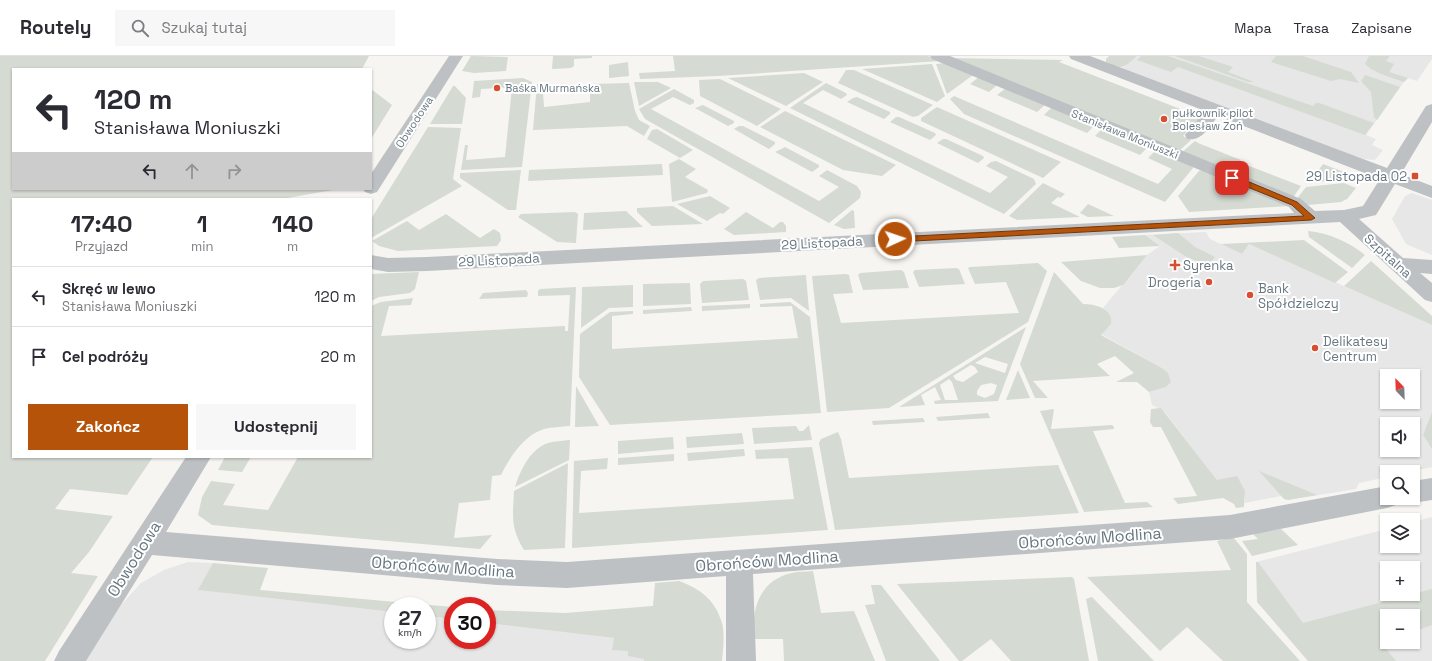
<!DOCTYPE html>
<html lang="pl">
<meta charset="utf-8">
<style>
body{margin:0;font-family:"Space Grotesk",sans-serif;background:#f7f7f7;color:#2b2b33;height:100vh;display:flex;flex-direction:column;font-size:15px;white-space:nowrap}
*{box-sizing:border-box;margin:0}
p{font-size:13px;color:#7c7c81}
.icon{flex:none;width:22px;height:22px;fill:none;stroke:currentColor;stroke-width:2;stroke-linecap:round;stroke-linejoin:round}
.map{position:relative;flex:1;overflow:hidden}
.panel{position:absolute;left:12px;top:142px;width:360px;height:260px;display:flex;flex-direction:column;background:#fff;border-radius:0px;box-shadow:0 1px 3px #0004}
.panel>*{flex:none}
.banner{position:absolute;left:12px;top:12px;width:360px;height:122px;border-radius:0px;box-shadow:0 1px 3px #0004;background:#fff;color:#2b2b33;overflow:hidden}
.needle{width:26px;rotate:337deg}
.tools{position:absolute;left:1380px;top:313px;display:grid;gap:8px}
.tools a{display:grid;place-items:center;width:40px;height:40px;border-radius:0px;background:#fff;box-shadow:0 1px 3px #0004;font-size:20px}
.speed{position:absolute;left:384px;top:541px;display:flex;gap:8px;font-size:20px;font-weight:700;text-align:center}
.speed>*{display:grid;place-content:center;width:52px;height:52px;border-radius:50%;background:#fff;box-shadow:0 1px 3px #0004;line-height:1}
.speed small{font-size:10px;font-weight:400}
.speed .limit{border:6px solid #d22;background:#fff;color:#111}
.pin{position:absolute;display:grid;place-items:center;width:34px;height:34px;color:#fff;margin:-17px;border-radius:8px;box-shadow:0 2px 6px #0006}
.me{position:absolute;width:44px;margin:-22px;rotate:87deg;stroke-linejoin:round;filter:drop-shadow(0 0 3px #0008)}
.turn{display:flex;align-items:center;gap:14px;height:84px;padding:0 16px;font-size:18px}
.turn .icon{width:52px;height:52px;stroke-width:2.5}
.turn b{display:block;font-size:28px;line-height:34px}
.lanes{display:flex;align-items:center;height:38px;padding:0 16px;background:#0003;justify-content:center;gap:20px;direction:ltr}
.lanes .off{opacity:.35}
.eta{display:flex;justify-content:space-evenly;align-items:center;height:68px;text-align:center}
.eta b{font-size:24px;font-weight:600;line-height:28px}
.primary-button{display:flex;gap:8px;margin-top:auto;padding:8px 16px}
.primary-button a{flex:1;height:46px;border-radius:0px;background:#b45309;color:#fff;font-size:16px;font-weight:600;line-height:46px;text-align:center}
.primary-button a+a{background:#f7f7f7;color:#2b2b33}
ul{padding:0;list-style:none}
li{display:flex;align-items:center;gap:12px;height:60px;padding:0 16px;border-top:1px solid #e1e1e2}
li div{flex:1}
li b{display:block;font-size:15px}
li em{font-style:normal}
header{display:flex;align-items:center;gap:24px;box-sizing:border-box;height:56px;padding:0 20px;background:#fff;border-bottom:1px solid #e1e1e2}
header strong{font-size:19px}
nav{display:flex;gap:22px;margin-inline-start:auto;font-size:14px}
.search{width:280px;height:36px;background:#f7f7f7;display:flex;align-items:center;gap:10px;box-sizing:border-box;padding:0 14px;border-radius:0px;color:#7c7c81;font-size:15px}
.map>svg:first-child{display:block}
</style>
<header>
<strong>Routely</strong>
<div class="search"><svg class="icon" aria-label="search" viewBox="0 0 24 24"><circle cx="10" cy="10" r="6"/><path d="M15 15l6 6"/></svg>Szukaj tutaj</div>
<nav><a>Mapa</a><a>Trasa</a><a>Zapisane</a></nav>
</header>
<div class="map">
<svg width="1432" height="605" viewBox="0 0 1432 605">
<rect width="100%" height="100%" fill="#f6f5f2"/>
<path fill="#e6e7e6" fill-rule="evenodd" d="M1137,0H1432V3L1417,25L1408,22L1404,26L1366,79L1376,83L1372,89L1383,94L1375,104L1364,103L1343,97L1120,12L1124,11Z
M1412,137L1432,144V199L1406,188L1392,163L1405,140Z
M1206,176L1210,183L1242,198L1249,188L1432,269V356L1423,379L1432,393V411L1409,416H1387V421L1359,427L1356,433L1288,444L1281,440L1245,447V435L1217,424L1164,355L1152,349L1149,336L1166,331L1171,326L1168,317L1162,312L1101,278L1111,268L1107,255L1103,252L1147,199L1160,190L1145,179ZM1387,320H1413V346H1387ZM1387,368H1413V394H1387Z
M1432,461V605H1320L1256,506L1387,473V490H1413V466ZM1387,512H1413V538H1387ZM1387,560H1413V586H1387Z
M188,506L213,507L199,534L393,556V584H427V560L453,563V584H487V567L614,582L628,595V600L645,603L644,605H86L121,549L141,527L164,514Z"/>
<path fill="#d5dad2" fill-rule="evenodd" d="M0,0H369L362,13H13V133H339L282,143H13V401H153L127,439L70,433L55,453L113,460L89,496L71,517L98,520L45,605H0Z
M471,0L508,1L506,15L474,17L462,15Z
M553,0H592V2L574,3V10L571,12L552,13Z
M673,0H928L940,5L718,20L640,23L639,17L675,15Z
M1109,0H1137C1125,11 1122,15 1106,6V3Z
M1141,0H1168L1313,50L1316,47H1319L1374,67L1365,79L1178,11L1171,16L1137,4Z
M1175,0H1199L1233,11L1228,16L1254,26H1248Z
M1276,0H1303L1351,16L1359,27L1340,23L1331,25L1271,6Z
M1369,0H1390L1386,5L1394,8L1389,16L1408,22L1404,26L1381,18L1371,13L1365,8Z
M949,2L1063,4L1059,6L1201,61L1183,80L1191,84L1178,96Z
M628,6L629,20L609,22V9Z
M946,7L973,19L947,38L936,8Z
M932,8L945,40L937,46L862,13Z
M846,14H854L933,49L918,60L913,61L838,27Z
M804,17L823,26L786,50L728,22Z
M1365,19L1400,31L1377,64L1374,61L1371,36L1361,25Z
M979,21L997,29L989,36L970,28Z
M523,22L532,26L522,111L461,114L465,89H468L466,104L505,101L512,31L481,33L480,41L472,42L474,25Z
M720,23L781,53L757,70L700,40L699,24Z
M634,26H658L671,32L639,50Z
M629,27L635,55L639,64L650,70L644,80L627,70L533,74L537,28L543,30H555L554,36L543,37L544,51L590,46V28Z
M826,27L846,37L847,39L841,43L823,34L803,47L990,137L1008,121L986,110L991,106L996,105L1034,123L1036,128L1004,158L790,52Z
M453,30H455L466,42L462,68H430Z
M1006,32L1045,49L1037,56L997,39Z
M371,33L392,49L371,83Z
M674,33L694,44V47L690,49L673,41L651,53L819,145L839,131L819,120L827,114L857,130L861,136L860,142L829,167L645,63L639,53Z
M954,40L1158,128L1172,113L1148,102L1156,94L1192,109L1193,112L1165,146L964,58L950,43Z
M857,41L890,56V58L884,63L847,46L853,42Z
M703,49L734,65V67L728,70L695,52Z
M937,51L1061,106L1043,122L921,65V62Z
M1052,51L1095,69L1087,77L1044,59Z
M785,55L896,109L882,120L843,114L760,71Z
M896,61H899L935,77L936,79L930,84L890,66Z
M739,70H743L775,86V88L769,93L734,73Z
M428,71L461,72L453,123L462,130L371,182V163Z
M1103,72L1148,91L1140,99L1095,80Z
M657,73L693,94L680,102L647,83L652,74Z
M943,83H946L983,100L984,102L978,107L937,87Z
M1195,85L1198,87L1241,104L1231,117L1181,97Z
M785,91L819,109V111L812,116L775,96Z
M679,103L696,113L685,121L708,134L707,137L672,146L669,108Z
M662,108L663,119L528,125L529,114Z
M1323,108L1349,118L1345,123L1309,127Z
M1249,110L1301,130L1292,143L1240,121Z
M521,114L516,154H508L460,122V117Z
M1203,114L1289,150L1189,156L1178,140L1199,115Z
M1043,127L1065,138L1060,142L1058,141L1051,147L1080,161L1017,164L1009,160Z
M1344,127L1356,132L1347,143L1341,146L1308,149L1296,144L1306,131Z
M710,140L730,152L723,158L720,157L707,165L677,148Z
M1088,148L1114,160L1088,161L1080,157Z
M673,150L703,168L652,170L637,156V152Z
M852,154L854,155L855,172L844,173L834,169Z
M626,155L643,171L583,174L584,157Z
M575,156L578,158L576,187L557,186L518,161L521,158Z
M746,156L773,172L780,166H783L786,170V176L734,179L724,173Z
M446,158L480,182L494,173L500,177L501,184L497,190L398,195L379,190L372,185L407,165L419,174Z
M1308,175C1329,177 1349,186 1365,199L1352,212L1309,181Z
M1178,177L1195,191L1215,201L1208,210L1185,200L1153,179Z
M1145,179L1160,190L1119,192L1112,181Z
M1304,184L1348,216L1335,227L1249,188L1242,198L1221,188Z
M1147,199L1123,229L1114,232H1100L1081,225L1061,206Z
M1371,205L1432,260V269L1344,230Z
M1038,207L1047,215L1028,266L889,352L827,356L812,220L846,218L849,219L853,237L833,238L841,267L1019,257L1006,226L975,228L968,212L970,211Z
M956,212L959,213L965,228L919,231L913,216L915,214Z
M901,214L904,216L909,232L863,234L858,219L860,217Z
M419,216L415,233L410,237L379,241L371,245V218Z
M1054,216L1083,248C1095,248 1113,252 1111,268L1101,279L1162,312L1168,317L1171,326L1166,331L1149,336L1137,326H1116L1134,317L1115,300L1097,308L1110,320L1033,325L1048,342H1035L1020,308Z
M806,219L809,255L791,242L760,244L756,224L759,222Z
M743,223L746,225L749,244L702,247L700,228L703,225Z
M690,227L691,248L643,250V228Z
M633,229V251L609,252L581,272L582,231Z
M576,231L570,370C561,371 552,371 544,373C524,379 510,401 501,419L492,420L490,444L459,447L454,482L492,479L480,493L284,476L212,469L198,459L202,441L211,425L235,428L223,449L268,454L298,401H371V250L381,246L413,242L411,249L389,250L381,280L565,270V275H568L570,239L538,240V235L540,233Z
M526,234L528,237L527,241L479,243L483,237Z
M790,246L810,261L821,357L610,369L579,321L580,278L610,256L633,255V258L612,260V293L798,282L792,250L760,251V248Z
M750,248V252L702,255V250Z
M691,251L692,255L643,258V254Z
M1026,271L998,345L935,348L934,345L941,344L935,331L921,339L925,349L899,351ZM985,301L1008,308L1005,317L975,307ZM971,309L975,311L978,316L963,326L956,324L953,320ZM949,323L952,326L958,344H945L940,329ZM991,327L997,329L994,338L985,342L977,339V335L981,329Z
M1018,314L1030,342L1006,344Z
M576,330L599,370L575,371Z
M1161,352L1217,424L1237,420L1245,435L1244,451L1236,452L1234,448L1223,442L1178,448L1173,442L1197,440L1161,371H1153L1150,366L1151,353Z
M1054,353L1051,373L1112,369L1114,371V373L1093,375L1125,447L1147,446L1153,451L1084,456L1040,355Z
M1432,356V393L1423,379Z
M988,357L990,362L938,365L936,361Z
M923,362L925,366L873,369L872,365Z
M809,369L812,384L754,388L752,372L796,370L799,375H803Z
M838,376L841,383L849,422L1058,409L1079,457L835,474L819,387L821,383Z
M742,377L744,388L687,392L686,381Z
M673,381L674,393L618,398V385Z
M570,384L569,404L515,431C520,415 530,393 548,387C555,385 562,385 570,384Z
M812,391L828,474L572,492L574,405L608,402L607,413L581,415L579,457L794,443L788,402L756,403L755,394Z
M744,393L745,400L688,405L687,397Z
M674,398V405L618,409V402Z
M225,401H251L242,416L218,414Z
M568,407L565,492L524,494C510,471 513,460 514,435Z
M1259,415L1317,439L1288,444L1284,443Z
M1281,473L1298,489L1252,500L1242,485L1258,483L1252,477Z
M1233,481L1247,498V546L1300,605H1223L1187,571L1160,595L1087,521L1231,514L1217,485Z
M1256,506H1258L1303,567L1432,533V569L1413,576V560H1387V586L1382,588L1396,605H1308L1257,546Z
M213,507L268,512L260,534L453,551V563L427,560V550H393V556L198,534Z
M813,515L821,557L854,555L875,605H784L783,583H754C751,554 759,524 792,517C798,515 806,516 813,515Z
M1072,521L1074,523L1089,605H1011L991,583L962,605H959L897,528Z
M679,525C701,533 715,544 722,567C725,578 723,594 722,605H644V603L628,600V595L612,594L614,582L487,567V554L565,557L653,550L655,527Z
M871,529H881L940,605H886L865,549L875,548Z
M1092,541L1154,605H1098L1086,543Z"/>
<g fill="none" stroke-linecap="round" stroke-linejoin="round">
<path fill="#bdc1c4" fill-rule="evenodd" d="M449,0H463L377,136L371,138L365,136L363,133H371V118Z
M930,0H950L1301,143L1315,155L1344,154L1363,150L1380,123L1218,60C1210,70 1202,86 1187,83L1185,79L1205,55L1071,3L1069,0H1090L1387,112L1426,50L1432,48V66L1401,118L1432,130V142L1395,128L1376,159L1359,163L1403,202L1432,204V218L1420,217L1432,227V246L1425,244L1340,166L427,215L388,216L371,213V199L388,202L427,201L1294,157L1289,151L932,3Z
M186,401H211L166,476L497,503L567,506L1230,459L1387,430V442H1399L1396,449L1387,452L1230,483L753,518L756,605H726V520L567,532L497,529L152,499L86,605H54L59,595Z
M1432,422V444L1413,447L1404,444L1403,442H1413V425Z"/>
</g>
<path fill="#b45309" stroke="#753606" d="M1230,120H1235L1297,146L1315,162L1311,164L895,186L891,183L895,181L1304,160L1292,149L1230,124Z"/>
<g fill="#d74f31" stroke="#fff" stroke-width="1.5">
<circle cx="497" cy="32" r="4"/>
<circle cx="1164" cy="63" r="4"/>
<rect x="1411" y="116" width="8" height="8" rx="2"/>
<path d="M1173 203h4v4h4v4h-4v4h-4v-4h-4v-4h4z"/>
<circle cx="1209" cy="226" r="4"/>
<circle cx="1250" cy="239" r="4"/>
<circle cx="1315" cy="292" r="4"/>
</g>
<g text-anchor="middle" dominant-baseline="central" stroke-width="4" stroke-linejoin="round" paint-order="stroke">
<g font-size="11" fill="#677781" stroke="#fff" text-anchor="start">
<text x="505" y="32">Baśka Murmańska</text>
<text x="1172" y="57">pułkownik pilot<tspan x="1172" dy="13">Bolesław Zoń</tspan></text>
</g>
<g font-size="11" fill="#677781" stroke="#fff">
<text transform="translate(414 66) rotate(-57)">Obwodowa</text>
<text transform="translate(1125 78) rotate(22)">Stanisława Moniuszki</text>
</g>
<g font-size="13" fill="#677781" stroke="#fff" text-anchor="start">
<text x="1407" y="120" text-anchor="end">29 Listopada 02</text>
<text x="1183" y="209">Syrenka</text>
<text x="1201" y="226" text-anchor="end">Drogeria</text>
<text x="1258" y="232">Bank<tspan x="1258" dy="15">Spółdzielczy</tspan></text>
<text x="1323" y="285">Delikatesy<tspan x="1323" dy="15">Centrum</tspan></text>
</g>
<g font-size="13" fill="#677781" stroke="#fff">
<text transform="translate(822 187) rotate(-3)">29 Listopada</text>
<text transform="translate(1388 200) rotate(42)">Szpitalna</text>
<text transform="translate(499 204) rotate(-3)">29 Listopada</text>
</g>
<g font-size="16" fill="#677781" stroke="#fff">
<text transform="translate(1090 482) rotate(-4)">Obrońców Modlina</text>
<text transform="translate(134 503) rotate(-58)">Obwodowa</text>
<text transform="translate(767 505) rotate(-4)">Obrońców Modlina</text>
<text transform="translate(443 511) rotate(4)">Obrońców Modlina</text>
</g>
</g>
</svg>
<div class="tools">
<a><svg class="needle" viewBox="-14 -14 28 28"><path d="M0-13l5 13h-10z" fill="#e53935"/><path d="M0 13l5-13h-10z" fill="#7c7c81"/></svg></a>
<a><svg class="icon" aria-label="sound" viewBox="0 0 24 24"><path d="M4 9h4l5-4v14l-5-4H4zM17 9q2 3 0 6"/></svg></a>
<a><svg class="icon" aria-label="search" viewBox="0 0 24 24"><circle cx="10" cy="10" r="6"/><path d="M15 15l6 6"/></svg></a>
<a><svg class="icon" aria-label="layers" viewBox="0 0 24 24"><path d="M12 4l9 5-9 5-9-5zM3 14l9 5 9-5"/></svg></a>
<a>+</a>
<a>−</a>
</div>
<div class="speed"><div>27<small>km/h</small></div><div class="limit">30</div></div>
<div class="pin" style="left:1232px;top:122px;background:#d93025"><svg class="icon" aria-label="arrive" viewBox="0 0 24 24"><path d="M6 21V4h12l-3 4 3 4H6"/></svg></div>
<svg class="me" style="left:895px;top:183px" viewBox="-20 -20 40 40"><circle r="17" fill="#b45309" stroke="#fff" stroke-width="3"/><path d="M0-11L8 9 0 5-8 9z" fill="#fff"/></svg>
<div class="banner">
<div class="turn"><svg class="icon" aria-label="left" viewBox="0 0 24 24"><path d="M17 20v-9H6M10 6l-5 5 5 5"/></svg><div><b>120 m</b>Stanisława Moniuszki</div></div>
<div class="lanes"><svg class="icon" aria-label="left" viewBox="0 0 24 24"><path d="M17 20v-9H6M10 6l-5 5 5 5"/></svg><svg class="icon off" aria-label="ahead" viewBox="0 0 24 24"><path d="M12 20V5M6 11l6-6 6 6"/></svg><svg class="icon off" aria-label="right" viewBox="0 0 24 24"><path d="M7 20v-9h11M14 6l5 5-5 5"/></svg></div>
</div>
<section class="panel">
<div class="eta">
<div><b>17:40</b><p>Przyjazd</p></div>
<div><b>1</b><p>min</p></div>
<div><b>140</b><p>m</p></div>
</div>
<ul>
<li><svg class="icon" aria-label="left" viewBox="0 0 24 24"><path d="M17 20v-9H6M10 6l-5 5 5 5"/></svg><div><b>Skręć w lewo</b><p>Stanisława Moniuszki</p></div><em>120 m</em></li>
<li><svg class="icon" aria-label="arrive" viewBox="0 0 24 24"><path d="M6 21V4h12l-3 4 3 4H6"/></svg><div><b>Cel podróży</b></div><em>20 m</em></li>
</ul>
<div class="primary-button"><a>Zakończ</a><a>Udostępnij</a></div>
</section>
</div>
